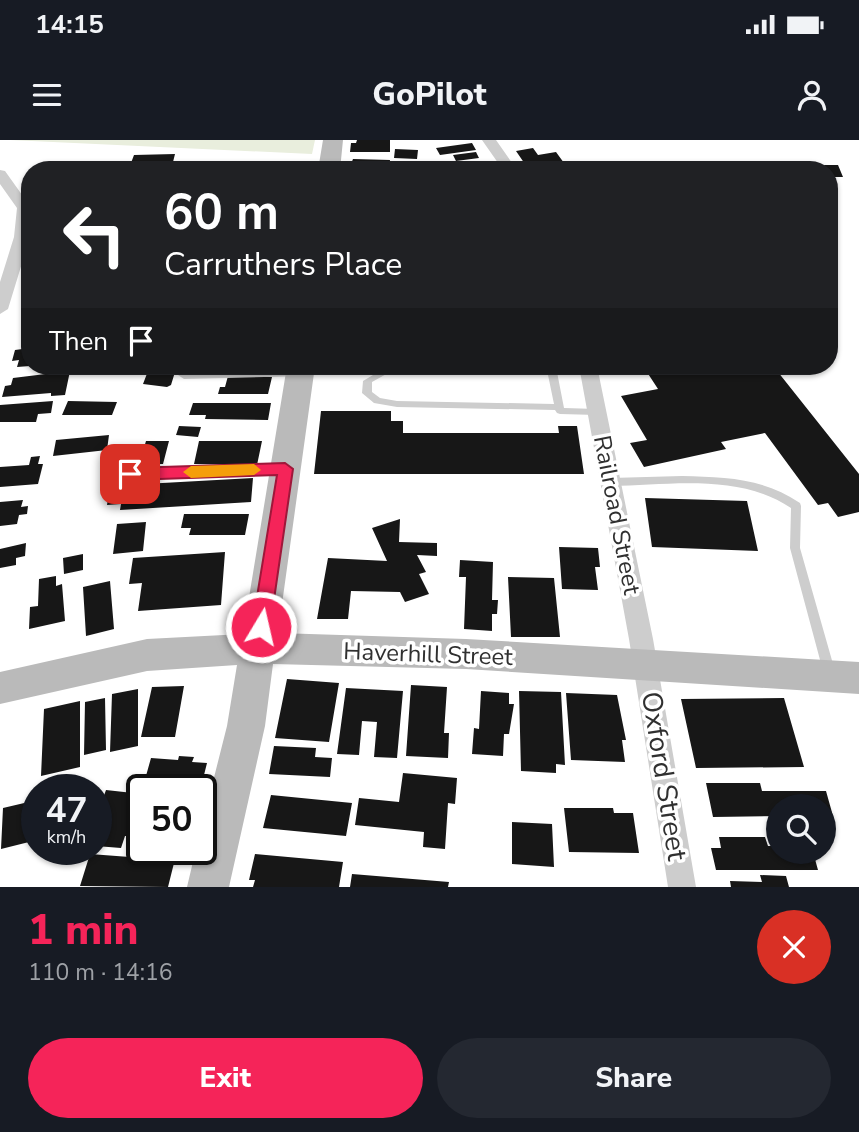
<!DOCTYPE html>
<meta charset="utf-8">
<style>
body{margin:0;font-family:"Nunito Sans",sans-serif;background:#242831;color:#f1f3f6;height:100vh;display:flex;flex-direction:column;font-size:26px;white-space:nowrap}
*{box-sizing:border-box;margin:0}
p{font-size:23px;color:#9ea1a6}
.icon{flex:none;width:38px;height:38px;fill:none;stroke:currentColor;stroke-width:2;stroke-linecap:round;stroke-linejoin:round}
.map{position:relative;height:747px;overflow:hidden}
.details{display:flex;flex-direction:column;background:#171b24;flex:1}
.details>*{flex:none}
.banner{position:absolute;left:21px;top:21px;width:817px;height:214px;border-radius:28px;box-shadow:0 2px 5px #0004;background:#202124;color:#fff;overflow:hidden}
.buttons{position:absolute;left:766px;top:654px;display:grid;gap:14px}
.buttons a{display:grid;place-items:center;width:70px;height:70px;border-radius:50%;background:#171b24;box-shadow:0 2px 5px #0004;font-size:35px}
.speed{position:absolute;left:21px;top:634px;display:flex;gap:14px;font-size:35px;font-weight:700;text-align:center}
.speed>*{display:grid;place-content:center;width:91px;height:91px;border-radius:50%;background:#171b24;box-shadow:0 2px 5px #0004;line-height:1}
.speed small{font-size:18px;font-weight:400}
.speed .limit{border:4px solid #111;border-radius:10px;background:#fff;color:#111}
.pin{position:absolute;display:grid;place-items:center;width:60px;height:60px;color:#fff;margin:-30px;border-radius:14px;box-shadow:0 4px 10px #0006}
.me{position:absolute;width:77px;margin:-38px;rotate:9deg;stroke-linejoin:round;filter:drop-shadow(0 0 5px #0008)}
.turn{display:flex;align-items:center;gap:24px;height:147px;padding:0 28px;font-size:32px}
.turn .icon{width:91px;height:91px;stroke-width:2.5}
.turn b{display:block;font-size:49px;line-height:60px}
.then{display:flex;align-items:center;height:66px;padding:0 28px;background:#0003;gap:14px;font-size:26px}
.round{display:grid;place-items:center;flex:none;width:74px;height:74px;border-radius:37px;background:#242831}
.overview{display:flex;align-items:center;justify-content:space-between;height:119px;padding:0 28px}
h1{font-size:42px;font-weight:800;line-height:52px;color:#f52459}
.primary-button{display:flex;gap:14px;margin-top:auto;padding:14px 28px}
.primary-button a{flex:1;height:80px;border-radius:42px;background:#f52459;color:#fff;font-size:28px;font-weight:800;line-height:80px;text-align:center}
.primary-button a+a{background:#242831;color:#f1f3f6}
.status{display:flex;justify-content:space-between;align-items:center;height:49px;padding:0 35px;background:#171b24;direction:ltr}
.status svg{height:19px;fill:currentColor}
header{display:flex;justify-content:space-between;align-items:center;height:91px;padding:0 28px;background:#171b24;font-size:32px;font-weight:800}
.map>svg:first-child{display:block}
</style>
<div class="status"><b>14:15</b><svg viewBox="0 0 49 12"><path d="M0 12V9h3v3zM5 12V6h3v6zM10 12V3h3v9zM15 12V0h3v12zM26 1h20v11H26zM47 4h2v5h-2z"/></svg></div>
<header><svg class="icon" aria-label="menu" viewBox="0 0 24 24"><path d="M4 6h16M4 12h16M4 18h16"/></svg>GoPilot<svg class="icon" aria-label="person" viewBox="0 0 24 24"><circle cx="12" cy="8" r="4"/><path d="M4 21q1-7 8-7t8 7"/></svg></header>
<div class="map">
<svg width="859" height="747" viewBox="0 0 859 747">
<rect width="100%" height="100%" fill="#fff"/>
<path fill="#e9eedd" d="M10,0H315L312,14Z"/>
<path fill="#171717" d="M357,0H390V12H350L351,3H356Z
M472,3L476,10L440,15L436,8Z
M533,8L538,15L556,12L564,23L529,30L516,11Z
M395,9L418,10L417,19L394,18Z
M476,12L479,18L456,21L453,15Z
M175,14L173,22L131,23L134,15Z
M353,19L390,20L389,28L349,29Z
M288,23H310L309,30H287Z
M824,25H838L843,37H830V30H826Z
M30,208V226L17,227L19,220L12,221L15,210Z
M643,226H760L763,229L774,227L859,334V372L838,377L828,363L818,365L765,293L721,302L726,309L644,327L630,303L647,300L621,256L658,249Z
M70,231L65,255L51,256V253L2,257L5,246L11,245L13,238Z
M148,231L175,232L171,245L167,247L143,244Z
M228,236L272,237L268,254H218L220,247H225Z
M53,261L51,273L38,274L36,282H0V265Z
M68,261L117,262L112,275H62Z
M193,263H271L268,280L205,279L206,275H189Z
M321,271H391V281H403V293H559L558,286H577L584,334H314Z
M179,286L201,287L198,297L176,295Z
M109,295L107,310L53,316L56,300Z
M146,301H169L163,324H139Z
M199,301H262L257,325L194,324Z
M40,316L38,324H43L38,344L0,347V327L29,325L31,317Z
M253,338L251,362L120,370L121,364L107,365L109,353L124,352L126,345Z
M645,358L747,361L758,411L652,407Z
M23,360L21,367L28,366L27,374L19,375L17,384L0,386V362Z
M184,374H249L245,395H189L191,388H181Z
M400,379L399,402L437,403V416L417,415L426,432L419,434L429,454L405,462L400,452L351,451L348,479H317L328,418L387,421L372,388Z
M146,382L143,411L113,414L117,384Z
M26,403L25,416L16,418V425L0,428V409Z
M559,407L598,408L600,427H595L598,450L562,449Z
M225,412L221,465L138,471L142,443L129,444L133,418Z
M83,414V430L64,434L63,418Z
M460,420L493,422L492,460H498L497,474H492V491L464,489L466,437H459Z
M56,436V446L62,444L65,481L29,489L30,467L38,466L39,439Z
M508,437L554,438L560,497H511Z
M110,441L114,489L86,496L83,447Z
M287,539L339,543L329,602L275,598Z
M411,545L447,547L444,593H449L448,618L406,616Z
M184,546L175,597H141L152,547Z
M346,548L403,551L397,618L374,617L377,582L362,581L359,615L337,614Z
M138,549V606L110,612L112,554Z
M481,551L509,553V564H514L509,594H504L503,616L472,614L474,588L479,589Z
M519,551L561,552L565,625L556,624V633L521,631Z
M566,553L617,555L626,600H622L625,622L571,620Z
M105,558L106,610L84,615L85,562Z
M784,558L804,627L696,628L681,559Z
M80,561V627L41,636L44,569Z
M274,606L316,608L315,617L332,618L330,637L269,634Z
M179,616L194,617L192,622L207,623L201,647L144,643L151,618L178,620Z
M403,633L457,638L455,664L448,663L445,709L423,707L424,692L355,685L359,658L399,662Z
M706,643H760L762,651H826L833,676H824V667H779V676L713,677Z
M106,650L142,654V697L125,696L121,708L96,706V678Z
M271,655L352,663L346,696L263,688Z
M37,660V700L1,709L3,668Z
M564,668H613L614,673H633L639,713L569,712Z
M512,682L552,684L554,727L512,724Z
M719,697H765L768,706H779V712H813L818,730H716L711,708H721Z
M159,709L184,711L180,723H174L168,747L80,746L90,714L156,719Z
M255,714L343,722L339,747H253L255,740H249Z
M352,734L449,742L448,747H350Z
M760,735L786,736L789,747H731L730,741L762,742Z"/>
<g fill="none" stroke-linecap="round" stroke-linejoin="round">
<path fill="#cdcdcd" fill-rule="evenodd" d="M388,226L552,229L557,232L564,268L597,269L602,272L597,275L560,274L557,273L555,270L397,267L374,263L362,253L363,241ZM390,232L548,235L554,264L397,261L380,258L372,252V242Z
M283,325L288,329L283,333L130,338L125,334L130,330Z
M682,336C725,337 763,338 800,363L801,366L800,408L835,531L833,535L829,536L825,535L823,531L790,408L791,368C740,333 669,345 611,346L606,342L611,338Z"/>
<path fill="#cdcdcd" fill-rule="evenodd" d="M482,0H496L517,30H503Z
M0,30L5,31L30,66V97L8,169L0,174V142L14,97L17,68L0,44Z
M300,226L309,232L306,236L184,239L175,233L184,227Z
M579,226H597L653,499L696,747H668L629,499Z"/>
<path fill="#bababa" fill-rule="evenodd" d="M323,0H343L340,30H318Z
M287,226H315L278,493L466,499L859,522V554L466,529L273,524L265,586L229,747H187L196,709H201V689L227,586L237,525L147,531L0,564V532L147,499L243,494Z"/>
</g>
<path fill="#f52459" stroke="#9f173a" stroke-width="2" d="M285,323L293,329L270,487L268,493L261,495L255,493L252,487L277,335L130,340L122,334L130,328Z"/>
<path fill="#f59e0b" d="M254,324L261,330L254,335L191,338L183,332L191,326Z"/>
<g text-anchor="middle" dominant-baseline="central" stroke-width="7" stroke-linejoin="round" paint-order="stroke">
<g font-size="24" fill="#303030" stroke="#fff">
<text transform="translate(617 375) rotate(79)">Railroad Street</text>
<text transform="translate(428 514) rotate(2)">Haverhill Street</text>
</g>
<g font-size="28" fill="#303030" stroke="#fff">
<text transform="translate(664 636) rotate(81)">Oxford Street</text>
</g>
</g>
</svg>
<div class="buttons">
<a><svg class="icon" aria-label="search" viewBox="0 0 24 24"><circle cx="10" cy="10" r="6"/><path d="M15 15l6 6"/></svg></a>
</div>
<div class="speed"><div>47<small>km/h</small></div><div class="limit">50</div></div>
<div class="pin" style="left:130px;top:334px;background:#d93025"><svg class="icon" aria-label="arrive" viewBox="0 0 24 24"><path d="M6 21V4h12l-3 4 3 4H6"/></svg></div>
<svg class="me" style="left:261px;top:487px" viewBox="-20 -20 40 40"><circle r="17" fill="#f52459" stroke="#fff" stroke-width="3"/><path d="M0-11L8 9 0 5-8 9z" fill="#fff"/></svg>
<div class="banner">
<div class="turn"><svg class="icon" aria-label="left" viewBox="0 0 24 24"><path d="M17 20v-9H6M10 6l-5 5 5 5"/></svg><div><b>60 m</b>Carruthers Place</div></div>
<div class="then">Then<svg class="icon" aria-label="arrive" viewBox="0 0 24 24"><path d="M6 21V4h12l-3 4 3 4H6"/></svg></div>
</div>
</div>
<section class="details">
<div class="overview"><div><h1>1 min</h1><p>110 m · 14:16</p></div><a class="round" style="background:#d93025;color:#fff"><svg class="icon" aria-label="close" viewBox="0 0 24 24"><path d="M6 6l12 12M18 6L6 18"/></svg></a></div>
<div class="primary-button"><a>Exit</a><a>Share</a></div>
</section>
